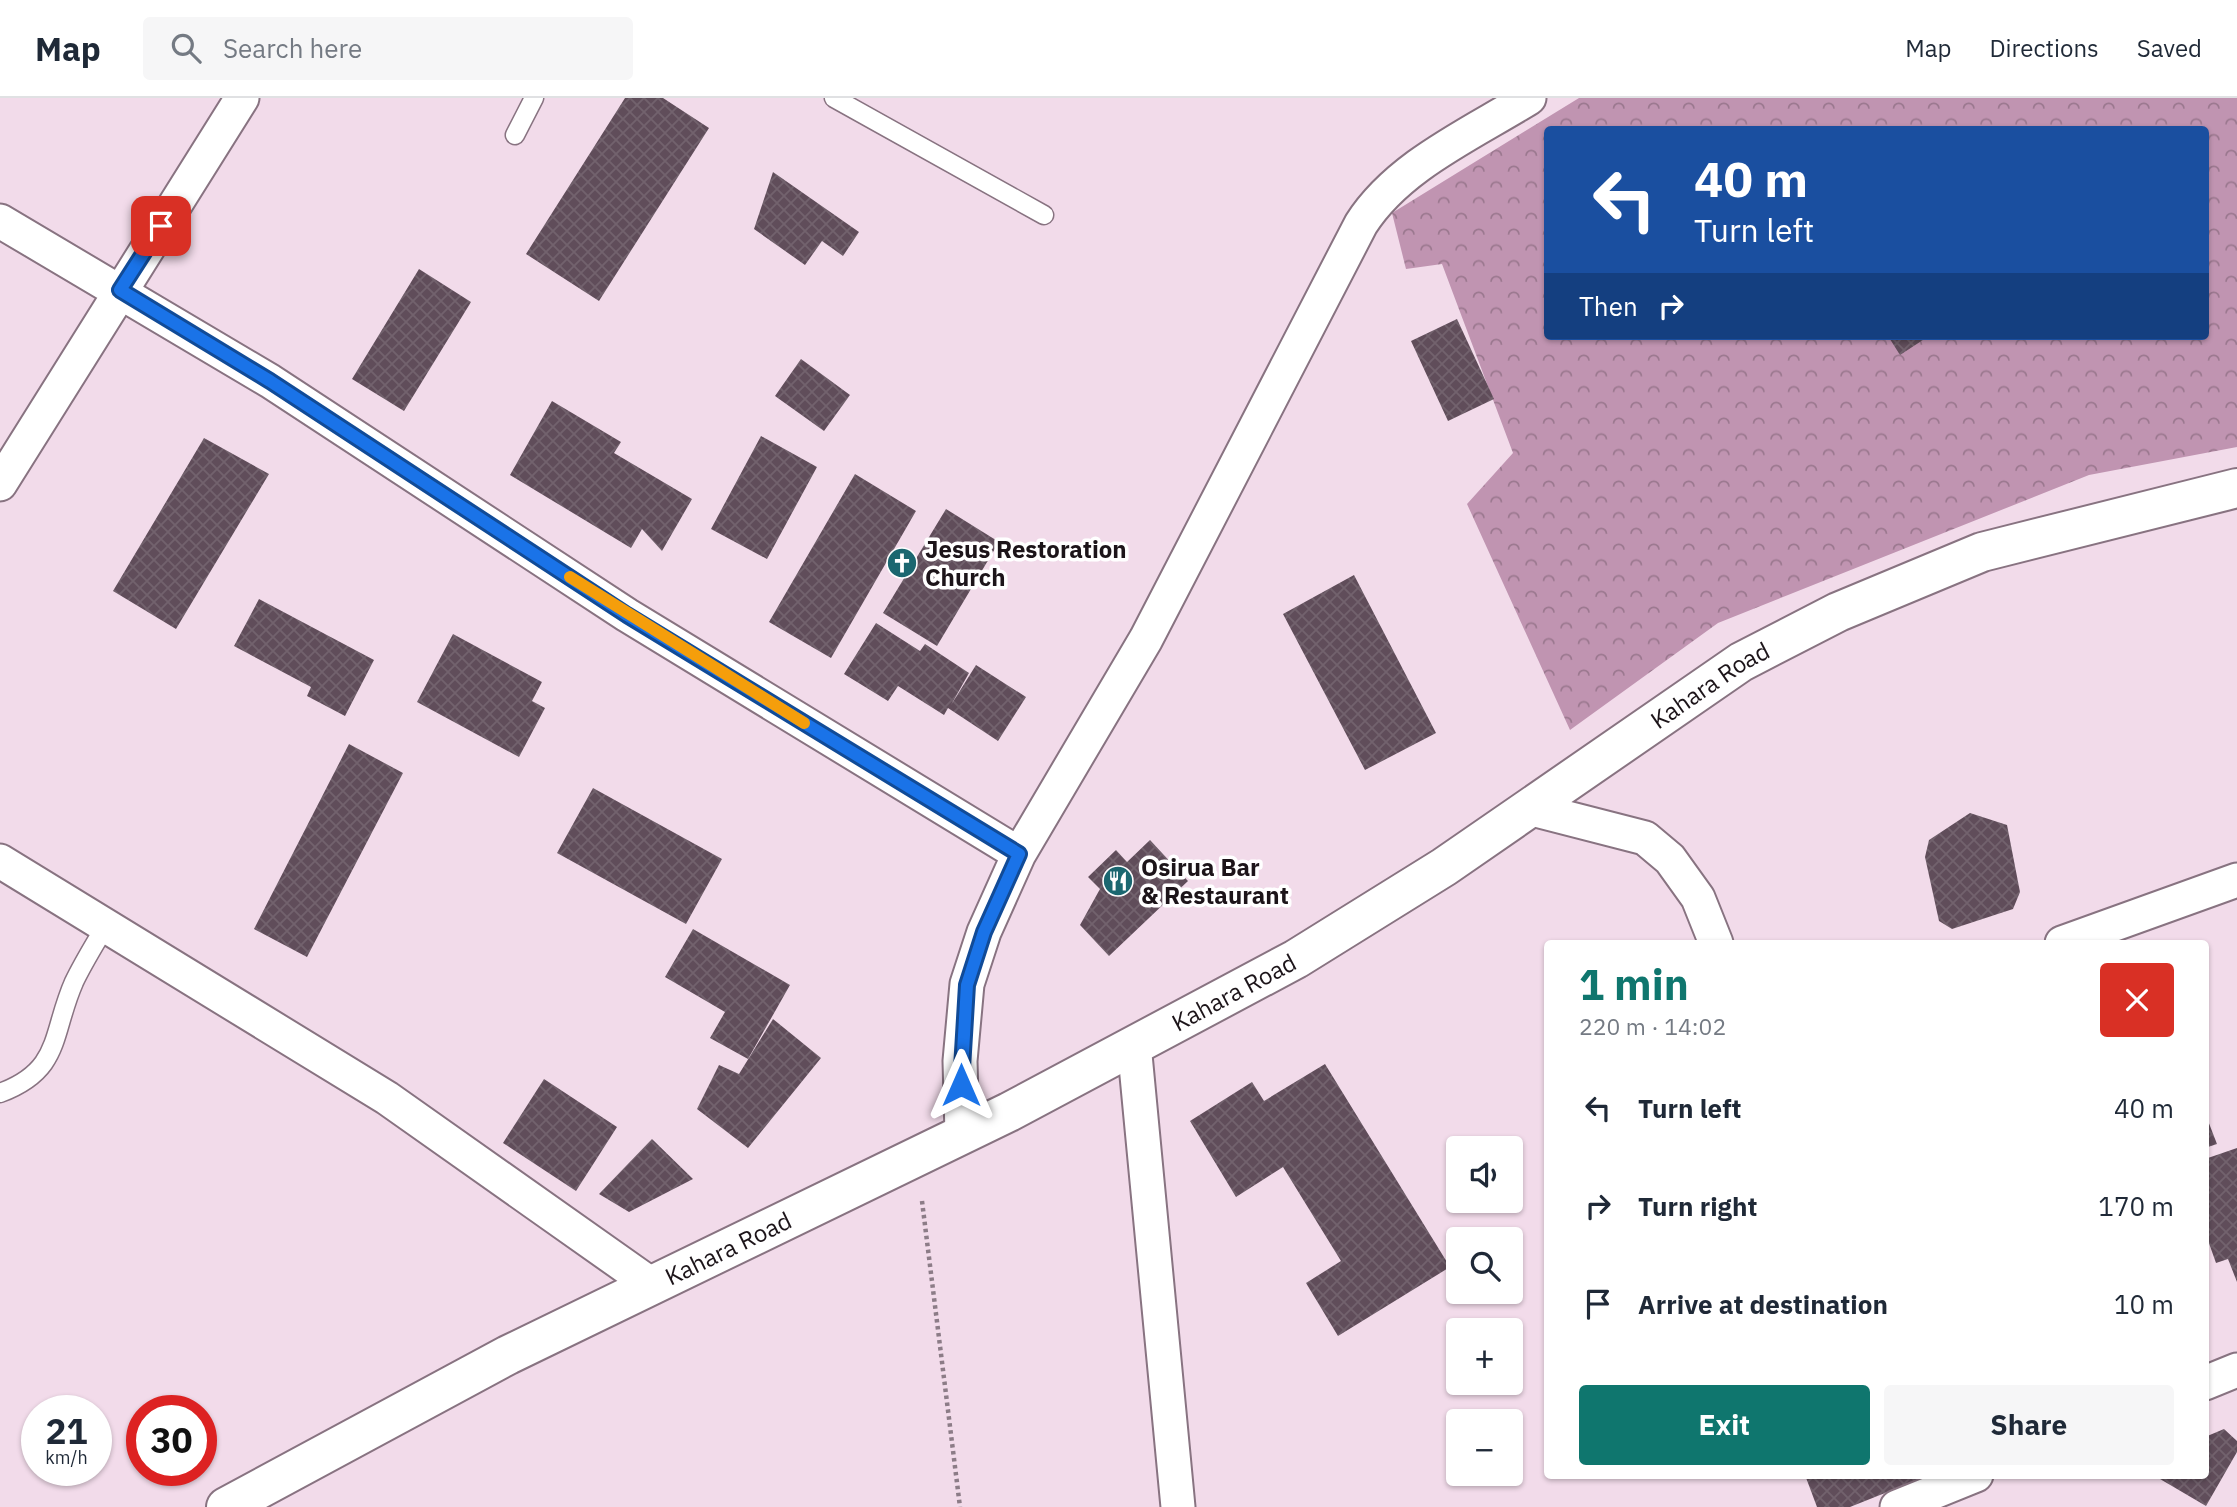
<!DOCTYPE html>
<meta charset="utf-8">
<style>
body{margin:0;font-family:"IBM Plex Sans",sans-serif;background:#f6f6f7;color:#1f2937;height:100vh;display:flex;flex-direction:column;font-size:26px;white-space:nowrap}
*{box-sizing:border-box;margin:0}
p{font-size:23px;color:#747a83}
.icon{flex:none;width:38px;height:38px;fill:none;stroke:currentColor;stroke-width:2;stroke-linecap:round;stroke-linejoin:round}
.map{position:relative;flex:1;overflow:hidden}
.sheet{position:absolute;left:1544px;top:842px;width:665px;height:539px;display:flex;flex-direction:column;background:#fff;border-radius:7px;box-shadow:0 2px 5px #0004}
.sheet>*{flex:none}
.banner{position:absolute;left:1544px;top:28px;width:665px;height:214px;border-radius:7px;box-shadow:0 2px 5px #0004;background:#1a4fa0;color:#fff;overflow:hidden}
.buttons{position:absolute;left:1446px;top:1038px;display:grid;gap:14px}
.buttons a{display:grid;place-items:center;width:77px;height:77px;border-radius:7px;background:#fff;box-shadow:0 2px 5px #0004;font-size:35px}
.speed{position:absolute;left:21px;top:1297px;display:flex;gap:14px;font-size:35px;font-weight:700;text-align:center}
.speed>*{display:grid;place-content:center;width:91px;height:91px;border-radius:50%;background:#fff;box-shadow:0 2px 5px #0004;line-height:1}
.speed small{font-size:18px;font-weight:400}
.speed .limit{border:10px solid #d22;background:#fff;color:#111}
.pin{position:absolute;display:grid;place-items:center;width:60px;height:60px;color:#fff;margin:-30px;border-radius:14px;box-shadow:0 4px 10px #0006}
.me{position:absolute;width:77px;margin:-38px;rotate:0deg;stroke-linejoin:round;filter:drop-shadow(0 0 5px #0008)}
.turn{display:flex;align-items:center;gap:24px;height:147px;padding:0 35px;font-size:32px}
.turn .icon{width:91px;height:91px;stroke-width:2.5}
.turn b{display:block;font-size:49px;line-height:60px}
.then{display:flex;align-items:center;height:66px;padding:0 35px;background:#0003;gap:14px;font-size:26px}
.round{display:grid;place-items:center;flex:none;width:74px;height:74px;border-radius:7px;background:#f6f6f7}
.summary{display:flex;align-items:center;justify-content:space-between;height:119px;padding:0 35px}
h1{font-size:42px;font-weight:700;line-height:52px;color:#0f766e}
.button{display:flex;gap:14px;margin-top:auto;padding:14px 35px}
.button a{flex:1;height:80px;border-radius:7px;background:#0f766e;color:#fff;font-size:28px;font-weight:700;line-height:80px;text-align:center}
.button a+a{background:#f6f6f7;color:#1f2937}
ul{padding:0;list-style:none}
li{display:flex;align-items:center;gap:21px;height:98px;padding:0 35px}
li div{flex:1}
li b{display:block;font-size:26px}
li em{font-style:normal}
header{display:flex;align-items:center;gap:42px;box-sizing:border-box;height:98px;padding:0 35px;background:#fff;border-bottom:2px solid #e0e1e3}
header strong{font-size:33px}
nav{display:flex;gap:38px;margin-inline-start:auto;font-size:24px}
.search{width:490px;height:63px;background:#f6f6f7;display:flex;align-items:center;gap:18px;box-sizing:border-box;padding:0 24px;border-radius:7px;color:#747a83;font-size:26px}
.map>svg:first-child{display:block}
</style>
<header>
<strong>Map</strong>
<div class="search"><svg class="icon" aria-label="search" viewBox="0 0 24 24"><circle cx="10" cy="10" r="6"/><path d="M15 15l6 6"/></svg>Search here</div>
<nav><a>Map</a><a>Directions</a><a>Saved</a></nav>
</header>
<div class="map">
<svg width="2237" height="1409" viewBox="0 0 2237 1409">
<defs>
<pattern id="forest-crowns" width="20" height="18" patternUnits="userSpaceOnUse" patternTransform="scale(1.75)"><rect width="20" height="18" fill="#c094b1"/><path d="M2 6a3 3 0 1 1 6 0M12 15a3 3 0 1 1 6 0" fill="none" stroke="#9b788f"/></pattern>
<pattern id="building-cross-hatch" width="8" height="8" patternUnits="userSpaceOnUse" patternTransform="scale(1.75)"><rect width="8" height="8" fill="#604d5a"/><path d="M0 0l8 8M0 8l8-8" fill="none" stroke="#72626d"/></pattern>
</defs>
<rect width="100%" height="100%" fill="#f2dbea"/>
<path fill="url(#forest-crowns)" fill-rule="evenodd" d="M1579,0H2237V349L2089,377L1718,525L1570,632L1467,406L1513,355L1442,166L1406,171L1392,115ZM1547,32H2205V238H1547Z"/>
<path fill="url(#building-cross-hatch)" d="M625,0H663L709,30L599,203L526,156Z
M773,74L859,134L843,158L822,143L805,167L754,131Z
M419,171L471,204L404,313L352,281Z
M1457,221L1494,301L1448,323L1411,243Z
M1888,238H1929L1900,257Z
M801,261L850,297L824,333L775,298Z
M552,303L621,344L614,355L692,401L662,453L642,431L631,450L510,377Z
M761,338L817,369L767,461L711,431Z
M204,340L269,376L176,531L113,493Z
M855,376L916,413L831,560L769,524Z
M946,411L999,444L937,548L883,515Z
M1354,477L1436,635L1365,672L1283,516Z
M259,501L374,562L345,618L307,598L311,589L234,548Z
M876,525L920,553L925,546L969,575L951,607L976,567L1026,599L998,643L948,610L944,617L898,588L888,603L844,576Z
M453,536L542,584L532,603L545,610L519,659L417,604Z
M349,646L403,675L307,859L254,831Z
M593,690L722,761L686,826L557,755Z
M1970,715L2007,727L2020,794L2013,811L1952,831L1939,823L1925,759L1929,742Z
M1150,742L1188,783L1109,858L1080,827L1100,791L1088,779L1116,752L1127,764Z
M693,831L790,887L748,961L710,940L725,914L665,879Z
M773,921L821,960L748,1050L697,1011L719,967L739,976Z
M1325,966L1450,1169L1338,1238L1306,1185L1341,1163L1283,1069L1236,1099L1190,1023L1252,984L1264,1003Z
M544,981L617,1029L576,1093L503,1045Z
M2205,1015L2217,1046L2205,1050Z
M652,1041L693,1081L629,1114L599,1096Z
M2237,1050V1184L2228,1161L2216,1165L2205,1134V1061Z
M2224,1331L2237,1343V1354L2206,1408L2160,1381L2162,1377H2205V1339Z
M1805,1377H1930L1850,1409H1817Z"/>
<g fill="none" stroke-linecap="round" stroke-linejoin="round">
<g stroke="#887381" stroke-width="21">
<path id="service" d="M834,0L1044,117
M515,37L534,0
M0,995C62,972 51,936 74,884C83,865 95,846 106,827"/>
</g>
<g stroke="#887381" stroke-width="37">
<path id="minor" d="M0,123L270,283L627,517L1019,756
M0,386L242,0
M1528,710L1645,740L1670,761L1698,800L1716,845
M0,763L387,1000L649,1185
M2062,845L2237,782
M1134,946L1178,1409
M962,1036L960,963L967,886L984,834L1019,756L1146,541L1361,126C1398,68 1471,36 1529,0
M2205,1285L2237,1272
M1897,1409L1976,1377"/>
</g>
<g stroke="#887381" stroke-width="42">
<g id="tertiary">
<path id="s1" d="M226,1409L508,1257L1009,1014L1296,861L1444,769L1741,564L1838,514L1982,454L2237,390"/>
</g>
</g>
<path stroke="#8c7c87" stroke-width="4.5" stroke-dasharray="3.5 3.5" stroke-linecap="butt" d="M922,1103L960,1409"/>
<use href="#service" stroke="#fff" stroke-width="18"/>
<use href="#minor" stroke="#fff" stroke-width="33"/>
<use href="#tertiary" stroke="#fff" stroke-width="38"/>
</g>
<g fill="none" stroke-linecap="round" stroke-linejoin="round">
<g stroke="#114b97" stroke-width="18">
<path id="route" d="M161,128L120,192L270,283L627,517L1019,756L984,834L967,887L961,987"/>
</g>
<use href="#route" stroke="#1a73e8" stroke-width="12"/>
<path stroke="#f59e0b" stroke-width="12" d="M570,479L804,625"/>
</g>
<defs>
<g id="church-disc" transform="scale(1.575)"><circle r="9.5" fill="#1b6770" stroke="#fff"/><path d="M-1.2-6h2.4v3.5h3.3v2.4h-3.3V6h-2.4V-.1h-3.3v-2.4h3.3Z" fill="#fff"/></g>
<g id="restaurant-disc" transform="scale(1.575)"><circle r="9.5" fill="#1b6770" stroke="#fff"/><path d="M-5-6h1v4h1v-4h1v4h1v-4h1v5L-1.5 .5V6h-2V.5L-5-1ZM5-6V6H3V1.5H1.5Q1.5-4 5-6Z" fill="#fff"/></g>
</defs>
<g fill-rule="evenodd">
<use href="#church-disc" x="902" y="465"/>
<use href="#restaurant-disc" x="1118" y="783"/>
</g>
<g text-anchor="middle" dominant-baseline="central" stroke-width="7" stroke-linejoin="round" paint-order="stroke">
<g font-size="24" font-weight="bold" fill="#1c1419" stroke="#fff" text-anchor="start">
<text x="925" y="451">Jesus Restoration<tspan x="925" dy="28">Church</tspan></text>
<text x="1141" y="769">Osirua Bar<tspan x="1141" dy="28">&amp; Restaurant</tspan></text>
</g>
<g font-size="24" fill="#1c1419" stroke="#fff">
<text stroke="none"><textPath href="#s1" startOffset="1699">Kahara Road</textPath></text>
<text stroke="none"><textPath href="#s1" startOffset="1132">Kahara Road</textPath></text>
<text stroke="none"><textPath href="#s1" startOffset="565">Kahara Road</textPath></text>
</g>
</g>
</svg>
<div class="buttons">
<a><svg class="icon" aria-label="sound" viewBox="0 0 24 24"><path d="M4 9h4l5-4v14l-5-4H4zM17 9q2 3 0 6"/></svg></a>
<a><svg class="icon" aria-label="search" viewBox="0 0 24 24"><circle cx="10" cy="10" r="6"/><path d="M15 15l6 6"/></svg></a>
<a>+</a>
<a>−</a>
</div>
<div class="speed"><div>21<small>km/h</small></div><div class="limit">30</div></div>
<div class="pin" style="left:161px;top:128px;background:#d93025"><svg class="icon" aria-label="arrive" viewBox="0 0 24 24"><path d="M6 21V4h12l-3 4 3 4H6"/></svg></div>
<svg class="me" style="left:961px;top:987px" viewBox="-20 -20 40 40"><path d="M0-17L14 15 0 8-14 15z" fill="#1a73e8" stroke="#fff" stroke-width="4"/></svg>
<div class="banner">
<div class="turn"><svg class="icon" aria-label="left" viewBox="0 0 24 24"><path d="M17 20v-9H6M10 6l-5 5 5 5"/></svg><div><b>40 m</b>Turn left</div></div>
<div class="then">Then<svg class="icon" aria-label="right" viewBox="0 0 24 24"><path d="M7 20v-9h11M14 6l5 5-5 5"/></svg></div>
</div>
<section class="sheet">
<div class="summary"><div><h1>1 min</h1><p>220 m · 14:02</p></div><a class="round" style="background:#d93025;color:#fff"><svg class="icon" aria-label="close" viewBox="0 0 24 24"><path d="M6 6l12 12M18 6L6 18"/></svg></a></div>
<ul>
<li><svg class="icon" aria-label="left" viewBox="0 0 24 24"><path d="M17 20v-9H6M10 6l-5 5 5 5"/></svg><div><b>Turn left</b></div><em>40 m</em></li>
<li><svg class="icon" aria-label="right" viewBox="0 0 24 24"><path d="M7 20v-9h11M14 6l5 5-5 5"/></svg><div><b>Turn right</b></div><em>170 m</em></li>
<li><svg class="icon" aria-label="arrive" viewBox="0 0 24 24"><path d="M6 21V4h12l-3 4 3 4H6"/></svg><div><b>Arrive at destination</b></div><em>10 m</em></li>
</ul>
<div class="button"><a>Exit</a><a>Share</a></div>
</section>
</div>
